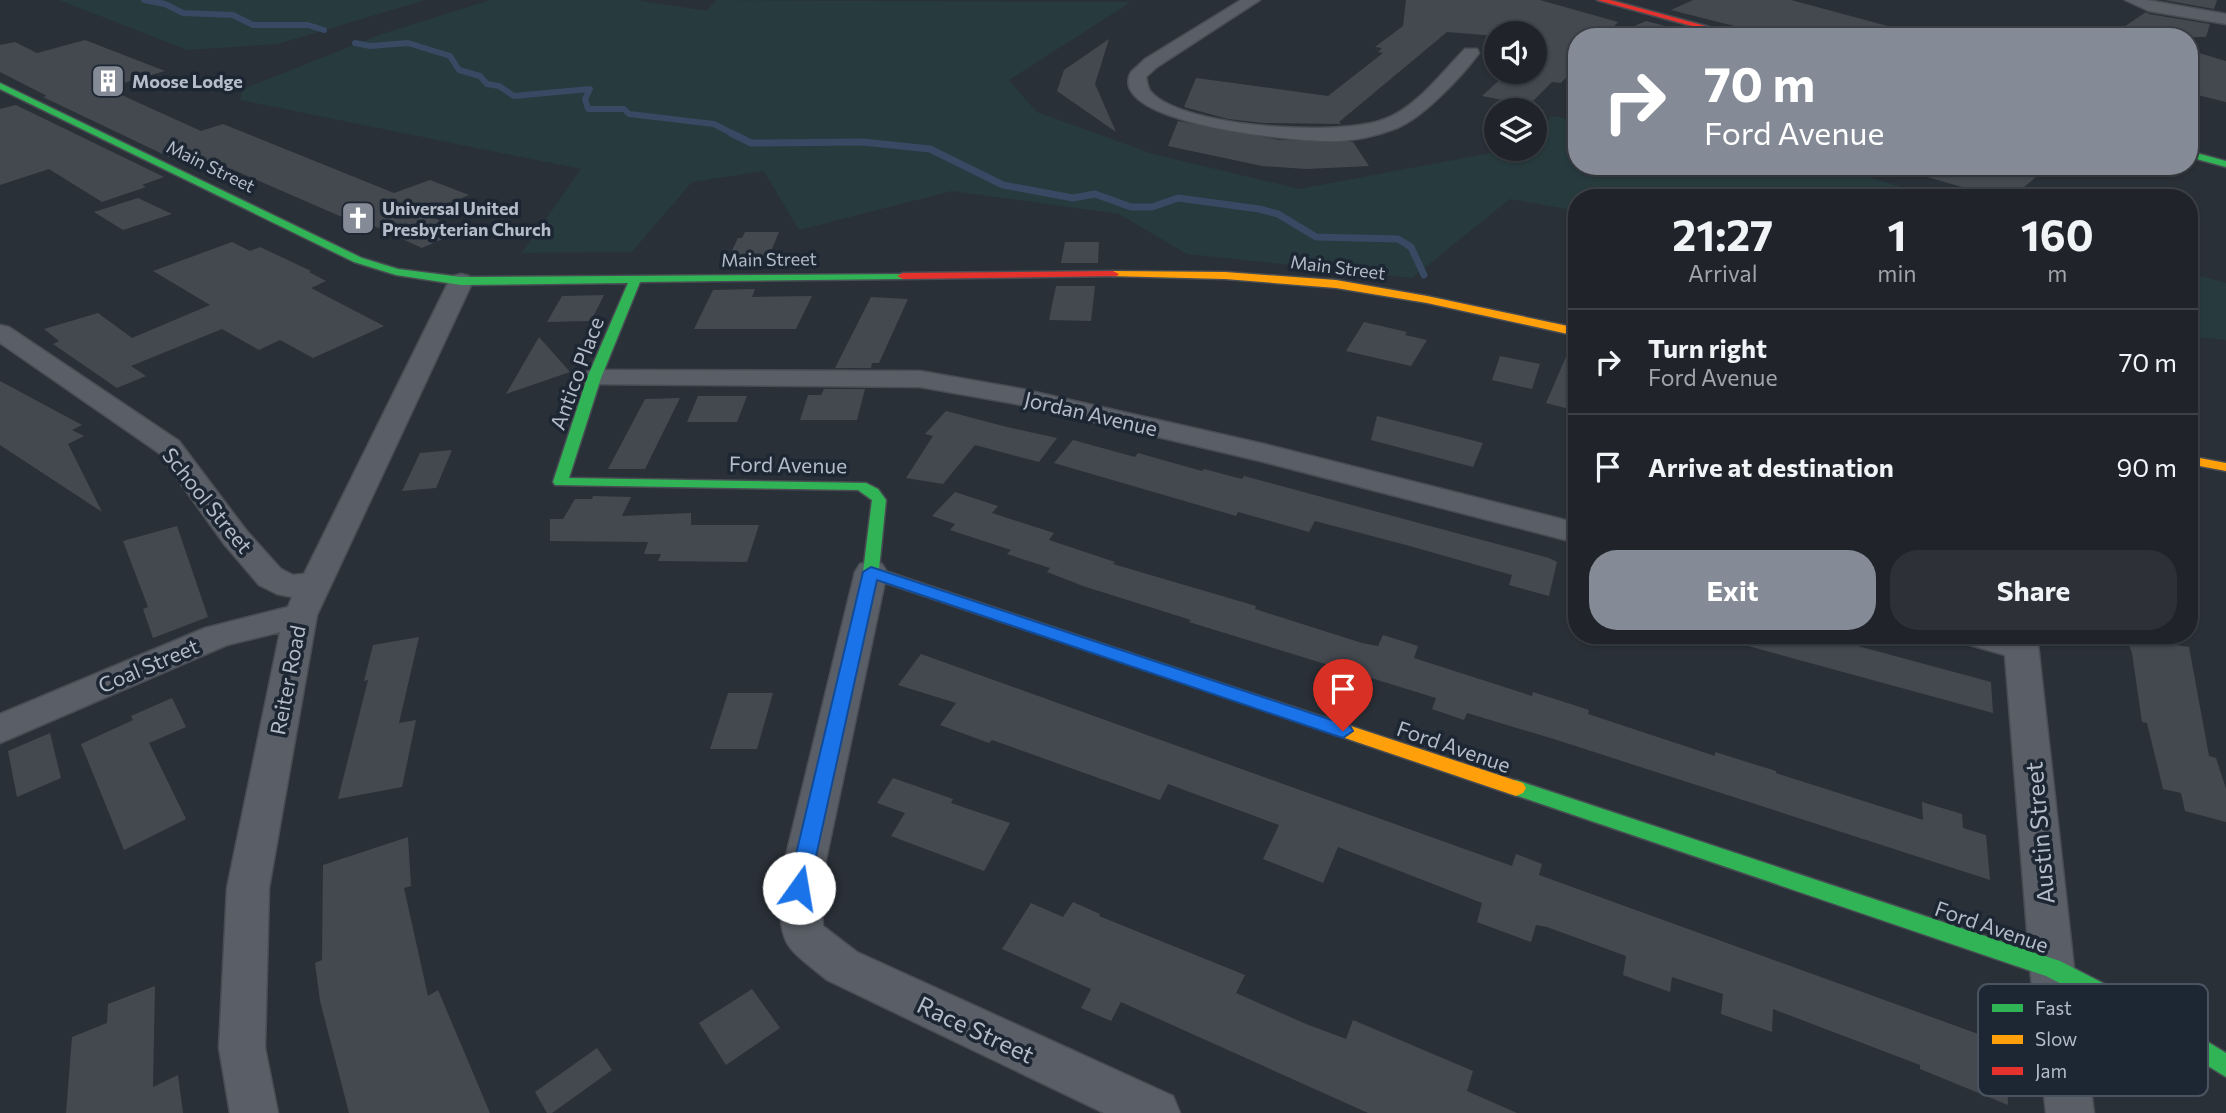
<!DOCTYPE html>
<style>
body{margin:0;font-family:Commissioner,sans-serif;background:#2d3036;color:#f1f3f6;height:100vh;display:flex;flex-direction:column;font-size:26px;white-space:nowrap}
*{box-sizing:border-box;margin:0}
p{font-size:23px;color:#a2a4a8}
.icon{flex:none;width:38px;height:38px;fill:none;stroke:currentColor;stroke-width:2;stroke-linecap:round;stroke-linejoin:round}
.map{position:relative;flex:1;overflow:hidden}
.drawer{position:absolute;left:1568px;top:189px;width:630px;height:455px;display:flex;flex-direction:column;background:#20242a;border-radius:28px;box-shadow:0 2px 5px #0004,0 0 0 2px #3d4147}
.drawer>*{flex:none}
.top-card{position:absolute;left:1568px;top:28px;width:630px;height:147px;border-radius:28px;box-shadow:0 2px 5px #0004,0 0 0 2px #3d4147;background:#848b96;color:#fff;overflow:hidden}
.tools{position:absolute;left:1484px;top:21px;display:grid;gap:14px}
.tools a{display:grid;place-items:center;width:63px;height:63px;border-radius:50%;background:#20242a;box-shadow:0 2px 5px #0004,0 0 0 2px #3d4147;font-size:35px}
.pin{position:absolute;display:grid;place-items:center;width:60px;height:60px;color:#fff;margin:-72px -30px;border-radius:50% 50% 50% 0;rotate:-45deg;box-shadow:0 0 7px #0007}
.pin .icon{rotate:45deg}
.me{position:absolute;width:77px;margin:-38px;rotate:13deg;stroke-linejoin:round;filter:drop-shadow(0 0 5px #0008)}
.turn{display:flex;align-items:center;gap:24px;height:147px;padding:0 21px;font-size:32px}
.turn .icon{width:91px;height:91px;stroke-width:2.5}
.turn b{display:block;font-size:49px;line-height:60px}
.eta{display:flex;justify-content:space-evenly;align-items:center;height:119px;text-align:center}
.eta b{font-size:42px;font-weight:700;line-height:49px}
.button{display:flex;gap:14px;margin-top:auto;padding:14px 21px}
.button a{flex:1;height:80px;border-radius:28px;background:#848b96;color:#fff;font-size:28px;font-weight:700;line-height:80px;text-align:center}
.button a+a{background:#2d3036;color:#f1f3f6}
ul{padding:0;list-style:none}
li{display:flex;align-items:center;gap:21px;height:105px;padding:0 21px;border-top:2px solid #3d4147}
li div{flex:1}
li b{display:block;font-size:26px}
li em{font-style:normal}
.map>svg:first-child{display:block}
</style>
<div class="map">
<svg width="2226" height="1113" viewBox="0 0 2226 1113">
<rect width="100%" height="100%" fill="#2a3038"/>
<path fill="#273a3e" d="M59,0H425L278,44L187,50Z
M490,0H636L707,11L716,0L1131,2L1009,80L1037,112L1153,154L1299,189L1512,149H1535V134L1552,116L1577,120V166H1832L1938,198H1577V211L1510,199L1412,278L1187,254L1119,214L952,191L799,230L764,171L692,182L632,252L522,253L581,169L240,100L243,89L379,35Z
M2189,273L2226,283V340L2189,336Z"/>
<g fill="none" stroke-linecap="round" stroke-linejoin="round">
<path stroke="#384963" stroke-width="6" d="M144,0L165,4L183,13L233,15L253,25H308L324,30
M355,43L370,46L408,43L450,56L459,70L480,76L487,84L499,86L514,96L590,89L585,99L588,109H624L629,114L714,124L735,135"/>
<path stroke="#384963" stroke-width="7" d="M731,133L751,143L863,142L930,149L1003,185L1073,198L1095,194L1131,207H1152L1178,198L1259,209L1278,214L1316,237L1398,239L1411,247L1424,275"/>
</g>
<path fill="#444950" d="M1406,0H1540L1618,22L1604,37H1577V66L1561,83L1552,82L1533,101L1522,99L1518,103L1482,96L1508,72H1535V46L1541,40L1535,39V33H1496V36L1447,32L1339,122L1341,124L1264,123L1228,119L1184,107L1196,78L1328,96L1383,53L1378,52L1382,48L1375,47L1403,26Z
M1693,0H1791L1895,28L1894,37H1754L1750,30L1671,10Z
M2164,0H2217L2214,9Z
M2146,12L2149,14L2210,24L2206,37H2109Z
M1646,21L1707,37H1609Z
M1109,39L1095,84L1116,132L1057,91L1064,70Z
M85,40L165,71L106,88L201,131L223,124L394,193L430,180L469,195L431,211L437,213L429,216L463,230L422,248L350,215L342,217L213,161L192,168L43,97L47,96L0,72V45L15,42L37,53Z
M2189,50L2226,61V102L2189,93Z
M16,105L164,177L142,185L146,187L102,202L49,169L0,185V109Z
M1178,121L1279,140L1353,142L1369,166L1306,169L1262,166L1168,146Z
M1918,166H2049L2011,198H2000L1917,174Z
M138,198L172,214L123,230L94,212Z
M745,232H779L765,266L724,267L738,238H742Z
M232,242L250,251L260,247L311,271L309,272L326,281L311,288L384,326L313,358L280,340L259,350L222,329L131,366L146,376L117,388L53,344L59,341L44,329L98,313L132,338L210,305L153,271Z
M1065,242H1099L1098,263H1061Z
M1056,286H1095L1091,321L1049,320Z
M755,289L752,297L812,296L796,329H694L713,290Z
M604,295L591,321L547,322L562,296Z
M871,297L908,299L879,363H872L871,368H835Z
M1364,322L1407,332L1405,335L1427,340L1411,366L1346,351Z
M539,337L570,372L506,394Z
M1572,343H1577V411L1546,403Z
M1500,356L1540,364L1532,389L1492,380Z
M0,381L82,425L72,430L84,436L68,444L102,512L0,445Z
M824,389H865L857,420H800L808,395H821Z
M698,396H747L737,422H687Z
M680,398L645,469H608L645,399Z
M946,411L1007,427L1057,438L1039,462L975,445L943,484L906,478L933,436L925,434Z
M1377,416L1483,443L1473,467L1371,440Z
M1073,440L1135,457L1138,453L1202,471L1204,469L1242,479L1244,476L1549,558L1557,562L1549,596L1509,585L1512,575L1406,545L1315,521L1309,532L1238,512L1236,516L1054,463Z
M452,450L436,488L402,491L420,453Z
M955,492L998,506L992,513L1054,533L1049,540L1115,562L1113,564L1256,606L1255,609L1362,643L1378,646L1383,635L1418,646L1414,658L1532,696L1533,692L1589,710L1588,714L1715,756V752L1776,771V773L1923,820L1922,802L1962,814L1963,828L1986,835L1990,880L1557,740L1467,713L1464,720L1432,709L1436,698L1189,622L1191,620L1083,586L1047,572L1050,568L1007,554L1011,550L950,530L955,524L932,516Z
M593,496L631,497L622,516L691,513V525H759L747,562L658,561L661,554H644L648,542L550,541V519H563L575,499H592Z
M177,526L208,617L153,638L143,609L148,607L123,541Z
M1742,635H1817L1991,682L1993,713L1741,644Z
M2125,635H2172L2176,645L2189,647L2209,756L2216,758L2226,789V822L2185,811L2181,793L2163,789L2147,723L2142,722L2132,653Z
M419,637L399,723L416,720L402,787L338,799L368,680L364,681L373,645Z
M921,654L1512,866L1516,854L1542,864L1539,875L2006,1044L2008,1105L1920,1069V1065L1773,1009L1772,1032L1721,1014L1723,994L1672,977L1670,992L1623,975L1626,956L1547,927L1536,925L1531,942L1477,922L1482,903L1338,847L1323,883L1263,859L1279,825L1168,784L1160,800L992,740L989,743L940,725L956,703L898,685Z
M728,693H773L757,749H710Z
M172,698L186,727L149,743L186,819L124,850L81,744L133,720L131,716Z
M50,733L61,778L17,797L8,751Z
M893,778L953,799L951,803L1010,823L984,871L891,836L905,813L877,803Z
M408,837L411,886L404,888L428,996L438,990L490,1113H349L320,1001L315,963L322,960L323,865Z
M1073,902L1100,914L1099,916L1245,975L1236,993L1306,1024L1346,1039L1353,1020L1473,1071L1467,1091L1517,1113H1368L1121,1002L1111,1021L1081,1008L1091,989L1002,949L1031,903L1063,917Z
M155,986L153,1087L178,1075L183,1113H66L72,1037L107,1023L108,1004Z
M752,989L780,1028L726,1065L699,1023Z
M597,1048L612,1070L552,1113H547L535,1092Z"/>
<g fill="none" stroke-linecap="round" stroke-linejoin="round">
<g stroke="#484c53" stroke-width="3">
<path id="street" d="M1241,0H1260L1157,67L1146,77C1147,82 1148,89 1151,92C1183,128 1342,137 1385,119C1417,107 1441,73 1465,49H1477L1479,53C1462,76 1424,117 1397,128C1374,137 1349,142 1325,141C1297,141 1104,124 1131,72L1145,59Z
M2125,0H2147L2226,14V24L2149,11Z
M461,274L469,276L473,281L317,615L269,888L265,1048L278,1113H230L219,1048L227,888L280,632L227,645L0,743V714L205,628L288,607L292,597L277,594L259,585L224,544L159,453L0,343V325L9,327L179,441L246,530L281,569L293,575L304,574L449,281L453,276Z
M594,370L920,371L1022,389L1264,444L1577,523V543L1260,461L1022,405L920,387L585,384L581,378L585,372Z
M871,561L882,564L887,572L820,888L823,926L857,952L1173,1096L1180,1113H1104L827,980C780,942 783,948 778,888L855,572L860,564Z
M1958,635H2037L2074,968L2094,1113H2046L2030,968L2005,655L1963,643Z"/>
</g>
<g stroke="#484c53" stroke-width="3">
<path id="fast" d="M0,83L362,258L398,269L461,277L907,274V278L903,279L640,282L601,378L569,478L866,483L878,489L886,500L879,569L1133,654L1136,658L1133,662H1121L865,576L863,572L872,500L858,490L555,485L553,482L587,378L628,283L461,285L396,275L354,262L0,89Z
M2189,151L2226,161V167L2189,157Z
M1516,780L2060,961L2159,1012L2226,1053V1077L2143,1026L2046,976L1509,793L1506,788L1509,783Z"/>
</g>
<g stroke="#484c53" stroke-width="3">
<path id="slow" d="M1113,271L1225,272L1336,280L1427,296L1577,328V336L1427,303L1336,288L1225,279L1109,276L1107,274Z
M2189,456L2226,463V471L2189,464Z
M1127,652L1523,783L1526,788L1523,793L1516,796L1121,662L1118,658L1121,654Z"/>
</g>
<g stroke="#484c53" stroke-width="3">
<path id="jam" d="M1597,0H1610L1746,37H1732Z
M1113,271L1119,274L1117,276L903,279L897,276L903,273Z"/>
</g>
<use href="#street" fill="#5a5e66" fill-rule="evenodd"/>
<use href="#fast" fill="#30b455" fill-rule="evenodd"/>
<use href="#slow" fill="#ff9f0a" fill-rule="evenodd"/>
<use href="#jam" fill="#e5322d" fill-rule="evenodd"/>
</g>
<path fill="#1a73e8" stroke="#114b97" stroke-width="2" d="M871,567L1350,726L1353,731L1343,738L1337,736L877,580L809,888L806,894L799,897L792,894L788,888L863,572Z"/>
<defs>
<g id="building-square" transform="scale(1.75)"><rect x="-9" y="-9" width="18" height="18" rx="4" fill="#848b96" stroke="#1d2633"/><path d="M-4-6H4V6H1V3H-1V6H-4ZM-2.5-4.3h1.7v1.8h-1.7ZM.8-4.3h1.7v1.8H.8ZM-2.5-1h1.7V.8h-1.7ZM.8-1h1.7V.8H.8Z" fill="#fff"/></g>
<g id="church-square" transform="scale(1.75)"><rect x="-9" y="-9" width="18" height="18" rx="4" fill="#848b96" stroke="#1d2633"/><path d="M-1.2-6h2.4v3.5h3.3v2.4h-3.3V6h-2.4V-.1h-3.3v-2.4h3.3Z" fill="#fff"/></g>
</defs>
<g fill-rule="evenodd">
<use href="#building-square" x="108" y="81"/>
<use href="#church-square" x="358" y="218"/>
</g>
<g text-anchor="middle" dominant-baseline="central" stroke-width="7" stroke-linejoin="round" paint-order="stroke">
<g font-size="18" font-weight="bold" fill="#b4bcc9" stroke="#1d2633" text-anchor="start">
<text x="132" y="81">Moose Lodge</text>
<text x="382" y="208">Universal United<tspan x="382" dy="21">Presbyterian Church</tspan></text>
</g>
<g font-size="18" fill="#b4bcc9" stroke="#1d2633">
<text transform="translate(211 166) rotate(26)">Main Street</text>
<text transform="translate(769 259) rotate(-1)">Main Street</text>
<text transform="translate(1338 267) rotate(7)">Main Street</text>
</g>
<g font-size="21" fill="#b4bcc9" stroke="#1d2633">
<text transform="translate(576 373) rotate(-70)">Antico Place</text>
<text transform="translate(1091 413) rotate(13)">Jordan Avenue</text>
<text transform="translate(788 464) rotate(1)">Ford Avenue</text>
<text transform="translate(208 500) rotate(51)">School Street</text>
<text transform="translate(148 665) rotate(-23)">Coal Street</text>
<text transform="translate(287 680) rotate(-79)">Reiter Road</text>
<text transform="translate(1454 746) rotate(19)">Ford Avenue</text>
<text transform="translate(1992 926) rotate(19)">Ford Avenue</text>
</g>
<g font-size="24" fill="#b4bcc9" stroke="#1d2633">
<text transform="translate(2039 833) rotate(-95)">Austin Street</text>
<text transform="translate(976 1029) rotate(25)">Race Street</text>
</g>
</g>
<rect x="1978" y="984" width="230" height="112" rx="10" fill="#1d2633" stroke="#4a5360" stroke-width="2"/>
<rect x="1992" y="1004" width="31" height="8" fill="#30b455"/>
<rect x="1992" y="1035" width="31" height="9" fill="#ff9f0a"/>
<rect x="1992" y="1067" width="31" height="8" fill="#e5322d"/>
<g font-size="19" fill="#b4bcc9">
<text x="2035" y="1015">Fast</text>
<text x="2035" y="1046">Slow</text>
<text x="2035" y="1078">Jam</text>
</g>
</svg>
<div class="tools">
<a><svg class="icon" aria-label="sound" viewBox="0 0 24 24"><path d="M4 9h4l5-4v14l-5-4H4zM17 9q2 3 0 6"/></svg></a>
<a><svg class="icon" aria-label="layers" viewBox="0 0 24 24"><path d="M12 4l9 5-9 5-9-5zM3 14l9 5 9-5"/></svg></a>
</div>
<div class="pin" style="left:1343px;top:731px;background:#d93025"><svg class="icon" aria-label="arrive" viewBox="0 0 24 24"><path d="M6 21V4h12l-3 4 3 4H6"/></svg></div>
<svg class="me" style="left:799px;top:888px" viewBox="-20 -20 40 40"><circle r="19" fill="#fff"/><path d="M0-13L10 11 0 6-10 11z" fill="#1a73e8"/></svg>
<div class="top-card">
<div class="turn"><svg class="icon" aria-label="right" viewBox="0 0 24 24"><path d="M7 20v-9h11M14 6l5 5-5 5"/></svg><div><b>70 m</b>Ford Avenue</div></div>
</div>
<section class="drawer">
<div class="eta">
<div><b>21:27</b><p>Arrival</p></div>
<div><b>1</b><p>min</p></div>
<div><b>160</b><p>m</p></div>
</div>
<ul>
<li><svg class="icon" aria-label="right" viewBox="0 0 24 24"><path d="M7 20v-9h11M14 6l5 5-5 5"/></svg><div><b>Turn right</b><p>Ford Avenue</p></div><em>70 m</em></li>
<li><svg class="icon" aria-label="arrive" viewBox="0 0 24 24"><path d="M6 21V4h12l-3 4 3 4H6"/></svg><div><b>Arrive at destination</b></div><em>90 m</em></li>
</ul>
<div class="button"><a>Exit</a><a>Share</a></div>
</section>
</div>
